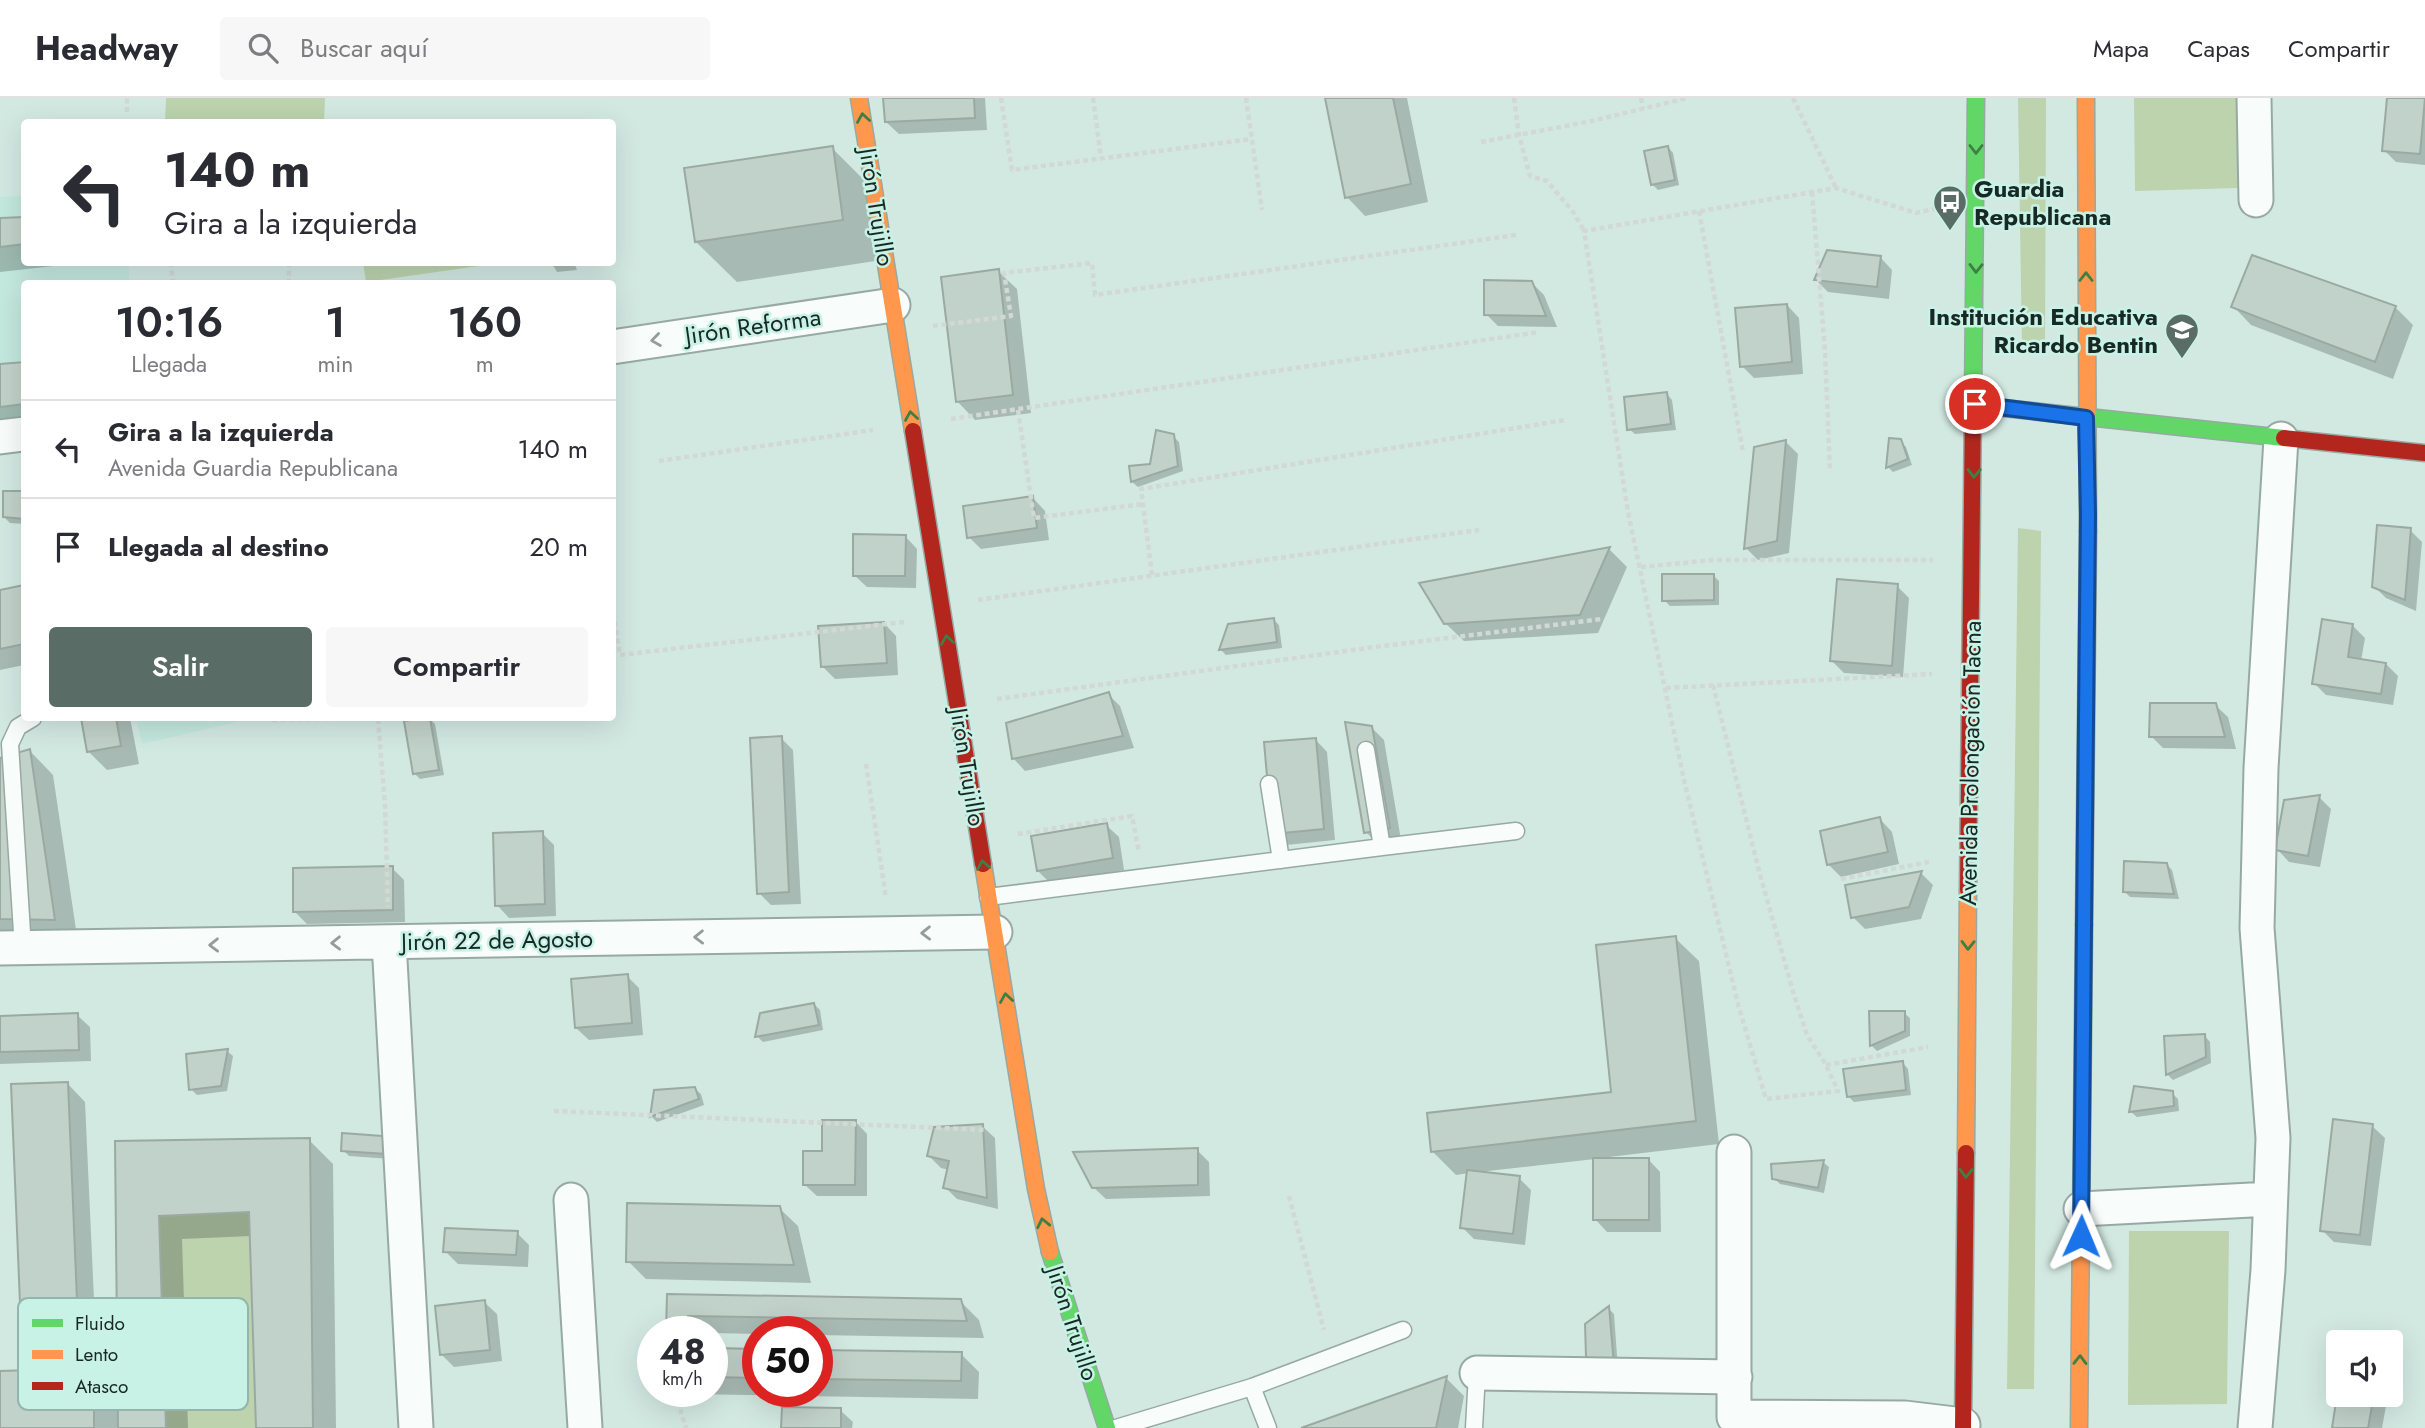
<!DOCTYPE html>
<html lang="es">
<meta charset="utf-8">
<style>
body{margin:0;font-family:Jost,sans-serif;background:#f7f7f7;color:#2b2b33;height:100vh;display:flex;flex-direction:column;font-size:26px;white-space:nowrap}
*{box-sizing:border-box;margin:0}
p{font-size:23px;color:#7c7c81}
.icon{flex:none;width:38px;height:38px;fill:none;stroke:currentColor;stroke-width:2;stroke-linecap:round;stroke-linejoin:round}
.map{position:relative;flex:1;overflow:hidden}
.side{position:absolute;left:21px;top:182px;width:595px;height:441px;display:flex;flex-direction:column;background:#fff;border-radius:7px;box-shadow:0 7px 28px #0002}
.side>*{flex:none}
.top-card{position:absolute;left:21px;top:21px;width:595px;height:147px;border-radius:7px;box-shadow:0 7px 28px #0002;background:#fff;color:#2b2b33;overflow:hidden}
.tools{position:absolute;left:2326px;top:1232px;display:grid;gap:14px}
.tools a{display:grid;place-items:center;width:77px;height:77px;border-radius:7px;background:#fff;box-shadow:0 7px 28px #0002;font-size:35px}
.speed{position:absolute;left:637px;top:1218px;display:flex;gap:14px;font-size:35px;font-weight:700;text-align:center}
.speed>*{display:grid;place-content:center;width:91px;height:91px;border-radius:50%;background:#fff;box-shadow:0 7px 28px #0002;line-height:1}
.speed small{font-size:18px;font-weight:400}
.speed .limit{border:10px solid #d22;background:#fff;color:#111}
.pin{position:absolute;display:grid;place-items:center;width:60px;height:60px;color:#fff;margin:-30px;border:4px solid #fff;border-radius:50%;box-shadow:0 2px 7px #0007}
.me{position:absolute;width:77px;margin:-38px;rotate:1deg;stroke-linejoin:round;filter:drop-shadow(0 0 5px #0008)}
.turn{display:flex;align-items:center;gap:24px;height:147px;padding:0 28px;font-size:32px}
.turn .icon{width:91px;height:91px;stroke-width:2.5}
.turn b{display:block;font-size:49px;line-height:60px}
.eta{display:flex;justify-content:space-evenly;align-items:center;height:119px;text-align:center}
.eta b{font-size:42px;font-weight:600;line-height:49px}
.button{display:flex;gap:14px;margin-top:auto;padding:14px 28px}
.button a{flex:1;height:80px;border-radius:7px;background:#596c66;color:#fff;font-size:28px;font-weight:600;line-height:80px;text-align:center}
.button a+a{background:#f7f7f7;color:#2b2b33}
ul{padding:0;list-style:none}
li{display:flex;align-items:center;gap:21px;height:98px;padding:0 28px;border-top:2px solid #e1e1e2}
li div{flex:1}
li b{display:block;font-size:26px}
li em{font-style:normal}
header{display:flex;align-items:center;gap:42px;box-sizing:border-box;height:98px;padding:0 35px;background:#fff;border-bottom:2px solid #e1e1e2}
header strong{font-size:33px}
nav{display:flex;gap:38px;margin-inline-start:auto;font-size:24px}
.search{width:490px;height:63px;background:#f7f7f7;display:flex;align-items:center;gap:18px;box-sizing:border-box;padding:0 24px;border-radius:7px;color:#7c7c81;font-size:26px}
.map>svg:first-child{display:block}
</style>
<header>
<strong>Headway</strong>
<div class="search"><svg class="icon" aria-label="search" viewBox="0 0 24 24"><circle cx="10" cy="10" r="6"/><path d="M15 15l6 6"/></svg>Buscar aquí</div>
<nav><a>Mapa</a><a>Capas</a><a>Compartir</a></nav>
</header>
<div class="map">
<svg width="2425" height="1330" viewBox="0 0 2425 1330">
<rect width="100%" height="100%" fill="#d2e9e2"/>
<path fill="#c3e8dd" d="M24,98V164L129,165V185L24,186V321L0,325V99Z
M136,620H254L142,646Z"/>
<path fill="#bcd3ae" d="M166,0H325L324,24H165Z
M2018,0H2046L2045,256L2022,251Z
M2134,0H2237L2238,90L2135,93Z
M363,164H500V165L366,184Z
M2018,430L2041,433L2034,1291H2007Z
M249,1114L256,1330H166L159,1118Z
M2129,1133H2229L2227,1306L2128,1307Z"/>
<path fill="#0003" d="M885,0H985L987,32L899,36L886,24Z
M1326,0H1407L1428,104L1365,118L1347,99Z
M2388,0H2425V67L2396,64L2384,52Z
M1668,49L1673,55L1679,87L1658,92L1652,86Z
M832,50L872,90L882,162L737,184L696,144Z
M24,120V164H89L0,174V122Z
M1880,159L1892,172L1889,201L1828,194L1816,182Z
M551,164H574L577,172L557,174Z
M998,173L1017,191L1031,315L975,322L957,303Z
M1532,185L1544,197L1557,229L1498,228L1486,216Z
M1787,207L1799,220L1803,276L1754,280L1742,268Z
M2233,208L2395,209L2413,227L2393,281L2251,227Z
M24,265V332L0,334V268Z
M1667,296L1672,302L1676,332L1635,336L1629,331Z
M1173,338L1179,344L1183,373L1138,389L1132,384L1152,368Z
M1900,343L1906,349L1912,367L1893,374L1888,369Z
M1786,344L1798,356L1789,455L1758,462L1746,450Z
M4,395H24V426L10,425L4,419Z
M1033,400L1045,413L1049,442L981,451L969,439Z
M2410,432L2422,444L2416,513L2386,500L2374,488Z
M905,438L917,451L916,490L867,489L854,477Z
M1609,451L1627,469L1598,535L1464,543L1445,525Z
M1713,477L1719,483V507L1670,508L1664,502Z
M1897,488L1909,500L1903,579L1844,575L1832,563Z
M24,489V567L0,572V494Z
M1273,521L1279,527L1282,550L1226,557L1221,552L1229,528Z
M884,525L896,538L898,577L835,581L823,569Z
M2352,527L2365,540L2361,563L2386,566L2398,578L2393,607L2326,597L2314,585Z
M1108,596L1120,608L1134,650L1025,673L1013,660Z
M2215,607L2228,619L2236,651L2163,650L2151,638Z
M82,620H130L139,666L107,672L88,653Z
M429,620L435,626L444,677L420,681L414,675L406,624Z
M1371,629L1384,642L1401,742L1378,746L1366,734Z
M781,640L793,652L801,806L771,807L759,795Z
M1315,641L1327,654L1335,742L1286,747L1274,735Z
M30,653L53,677L78,845L0,844V662Z
M2319,699L2331,711L2320,769L2289,764L2277,751Z
M1880,721L1892,734L1899,766L1841,779L1828,766Z
M1106,727L1119,739L1124,772L1050,785L1038,773Z
M542,735L554,747L556,818L509,820L497,807Z
M2166,766L2172,772L2179,801L2130,799L2125,794Z
M392,770L404,782L405,824L307,826L295,814Z
M1921,775L1933,787L1921,821L1865,831L1853,819L1847,789Z
M1675,840L1699,863L1719,1046L1609,1059V1062L1648,1061L1660,1074L1661,1134H1607L1595,1121V1061L1479,1074L1519,1080L1531,1092L1525,1147L1474,1141L1462,1129L1469,1075L1456,1077L1432,1053L1613,995Z
M627,878L639,890L643,937L589,942L576,930Z
M814,906L820,912L823,932L763,944L757,938Z
M1904,915L1910,920V938L1877,953L1871,947Z
M77,917L90,929L91,963L0,966V919Z
M2205,938L2210,944L2211,965L2173,982L2167,976Z
M227,953L233,958L227,993L197,997L191,991Z
M1903,965L1908,971L1911,997L1854,1004L1848,998Z
M67,985L85,1004L96,1245L41,1247L23,1229Z
M695,991L701,996L704,1007L657,1024L651,1018Z
M2172,995L2178,1001L2179,1013L2137,1019L2131,1014Z
M855,1023L867,1036V1098H817L804,1086L824,1054Z
M982,1028L995,1040L998,1111L957,1101L945,1089L949,1072L941,1070L929,1058Z
M2372,1028L2385,1040L2371,1148L2334,1144L2322,1132Z
M381,1040L387,1046L391,1061L349,1058L343,1052Z
M309,1042L333,1066L336,1330H258L251,1138L182,1141L188,1330H0V1275L93,1272L120,1298L117,1045Z
M1197,1052L1209,1064L1210,1098L1106,1101L1093,1089Z
M1823,1064L1829,1069L1824,1095L1780,1086L1774,1080Z
M779,1110L798,1128L811,1185L646,1181L628,1163Z
M517,1135L529,1147L528,1169L458,1166L445,1153Z
M668,1197L960,1203L979,1222L984,1240L817,1237V1234H758V1236L668,1234Z
M484,1204L497,1216L502,1263L454,1269L442,1257Z
M1609,1211L1614,1216L1618,1271L1594,1264L1588,1258Z
M712,1252L758,1253V1293H817V1254L961,1256L979,1274L978,1301L685,1296L682,1293H712Z
M1446,1280L1464,1298L1458,1330H1306Z
M2339,1297H2388L2382,1330H2334Z
M840,1312L853,1324L852,1330H783Z"/>
<path fill="#c1d2ca" stroke="#9aaaa3" stroke-width="2" d="M883,0H974L975,20L885,24Z
M1325,0H1393L1411,86L1345,100Z
M2387,0H2425L2420,56L2382,53Z
M833,48L843,122L695,144L684,70Z
M1668,48L1675,82L1651,87L1644,53Z
M24,119V146L0,149V120Z
M1827,152L1881,158L1877,189L1814,182Z
M2252,157L2396,208L2375,264L2231,209Z
M999,171L1013,297L956,304L941,179Z
M1484,182L1532,183L1546,218L1484,217Z
M1787,206L1792,264L1740,269L1735,210Z
M24,264V306L0,309V266Z
M1667,294L1671,326L1627,332L1624,299Z
M1156,332L1174,336L1178,368L1131,384L1129,368L1150,366Z
M1889,340L1901,341L1908,361L1886,370Z
M1786,342L1777,443L1744,451L1754,349Z
M3,393H24V421L3,419Z
M1033,398L1037,430L967,440L963,408Z
M2377,427L2411,430L2405,502L2372,489Z
M853,436L906,437L905,478H853Z
M1610,449L1580,517L1444,526L1419,485Z
M1662,476H1714V502L1662,503Z
M1837,481L1898,486L1892,568L1830,563Z
M24,487V546L0,551V492Z
M1274,520L1277,544L1219,552L1228,526Z
M2322,521L2353,526L2348,559L2386,565L2381,596L2312,586Z
M884,524L887,565L821,569L818,528Z
M1109,594L1123,638L1012,661L1006,625Z
M2150,605H2216L2225,639H2149Z
M81,620H116L121,648L87,654Z
M422,620H430L439,672L413,676L404,623Z
M1345,624L1372,628L1390,730L1364,735Z
M782,638L789,794L757,796L750,640Z
M1316,640L1324,731L1272,736L1264,644Z
M30,651L55,822L0,821V660Z
M2320,697L2308,758L2275,752L2284,702Z
M1880,719L1888,754L1827,767L1820,733Z
M1107,725L1113,760L1037,773L1031,738Z
M543,733L545,806L495,808L493,735Z
M2124,763L2167,765L2174,796L2123,794Z
M393,768V812L293,814V770Z
M1922,773L1909,809L1851,820L1845,787Z
M1676,838L1696,1023L1431,1054L1427,1015L1611,994L1596,847Z
M628,876L632,925L575,930L571,881Z
M814,905L819,927L755,939L760,915Z
M1869,913H1905V933L1870,948Z
M78,915L79,952L0,954V918Z
M2205,936L2206,959L2166,977L2164,938Z
M228,951L221,988L189,992L186,956Z
M1903,963L1906,992L1847,999L1843,971Z
M68,984L78,1227L21,1230L11,986Z
M2134,988L2173,993L2174,1008L2129,1014Z
M695,989L699,1001L650,1019L654,992Z
M2333,1021L2373,1026L2360,1137L2320,1133Z
M822,1022H856L855,1087H803V1053H822Z
M983,1026L987,1100L943,1090L949,1063L927,1058L934,1029Z
M342,1035L382,1038L387,1056L341,1053Z
M310,1040L313,1330H256L249,1114L159,1118L166,1330H118L115,1043Z
M1198,1050V1087L1092,1090L1073,1054Z
M1593,1060H1649V1122H1593Z
M1824,1062L1818,1090L1772,1081L1771,1066Z
M1467,1072L1520,1078L1513,1136L1460,1130Z
M627,1105L780,1108L794,1167L626,1164Z
M445,1130L518,1133L516,1157L443,1154Z
M667,1196L961,1201L967,1223L688,1218L687,1234H666Z
M485,1202L490,1252L440,1257L435,1208Z
M1609,1208L1614,1267L1586,1259L1585,1226Z
M712,1250L758,1251V1280L712,1279Z
M817,1252L962,1254L961,1283L817,1281Z
M94,1270V1330H0V1273Z
M1447,1278L1436,1330H1301Z
M2338,1291V1297H2374L2368,1330H2332Z
M782,1309L841,1310V1330H781Z"/>
<g fill="none" stroke-linecap="round" stroke-linejoin="round">
<g stroke="#97a9a3" stroke-width="19">
<path id="lane" d="M1269,686L1281,762
M1382,749L1516,733
M988,799L1382,749L1366,652
M23,850L10,646L18,629L33,620
M1252,1289L1268,1330
M1116,1330L1252,1289L1403,1232
M1474,1330L1477,1275"/>
</g>
<g stroke="#97a9a3" stroke-width="37">
<path id="street" d="M2254,0L2256,102
M612,249L893,207
M0,339L24,336
M389,844L416,1330
M0,850L995,834
M1734,1054V1319L1905,1320L1963,1327
M571,1102L585,1330
M2081,1111L2270,1101
M1477,1275L1735,1279
M2255,1330L2268,1172L2273,1040L2257,830L2258,791L2261,670L2281,341"/>
</g>
<g stroke="#97a9a3" stroke-width="19">
<path id="fast" d="M1973,303L1976,0
M1975,307L2284,340
M2084,827L2088,433
M1050,1154L1107,1330"/>
</g>
<g stroke="#97a9a3" stroke-width="19">
<path id="slow" d="M859,0L913,333
M2086,0L2088,433
M983,766L1036,1091L1050,1154
M1966,1055L1968,792
M2079,1330L2084,827"/>
</g>
<g stroke="#97a9a3" stroke-width="19">
<path id="jam" d="M913,333L983,766
M2284,340L2425,355
M1968,792L1973,303
M1963,1330L1966,1055"/>
</g>
<path stroke="#d1d8d6" stroke-width="4.5" stroke-dasharray="5 3.5" stroke-linecap="butt" d="M1001,0L1012,72L1252,41
M1093,0L1101,60
M1246,0L1262,112
M1514,0L1519,37L1530,78L1547,83L1574,115L1584,133
M1641,0L1643,11
M1793,0L1836,90
M127,14V0
M1481,44L1592,23L1687,0
M1812,94L1825,252L1830,374
M1699,113L1743,354
M171,164L173,186
M289,164V186
M933,228L1011,218L1004,175L1092,165L1095,197L1516,137
M1018,312L1034,420L1143,406
M951,321L1539,234
M659,363L873,332
M1641,469L1713,462H1933
M1152,477L1141,391L1565,322
M978,502L1479,432
M612,507L620,557L904,524
M1713,587L1759,773L1794,897L1807,937L1826,967L1838,993L1766,1001L1738,906L1684,682L1628,414L1584,133L1836,90L1916,115L1938,110
M1666,590L1932,576
M997,601L1375,549L1602,521
M378,621L385,707L388,809
M272,622L391,620
M866,666L886,800
M1018,736L1132,718L1139,754
M1841,781L1929,764
M1826,967L1928,949
M554,1013L987,1032
M1289,1098L1324,1232
M675,1295L686,1330"/>
<use href="#lane" stroke="#f8fcfb" stroke-width="16"/>
<use href="#street" stroke="#f8fcfb" stroke-width="33"/>
<use href="#fast" stroke="#63d668" stroke-width="16"/>
<use href="#slow" stroke="#ff974d" stroke-width="16"/>
<use href="#jam" stroke="#b3261e" stroke-width="16"/>
</g>
<defs><path id="oneway-chevron" d="M-2-3.5L2.5 0L-2 3.5" fill="none" stroke-width="1.6" stroke-linecap="round" stroke-linejoin="round" transform="scale(1.75)"/></defs>
<g stroke="#3e7f46">
<use href="#oneway-chevron" transform="translate(863 20) rotate(-99)"/>
<use href="#oneway-chevron" transform="translate(1976 51) rotate(90)"/>
<use href="#oneway-chevron" transform="translate(1976 170) rotate(91)"/>
<use href="#oneway-chevron" transform="translate(2086 179) rotate(-90)"/>
<use href="#oneway-chevron" transform="translate(911 318) rotate(-99)"/>
<use href="#oneway-chevron" transform="translate(1974 375) rotate(91)"/>
<use href="#oneway-chevron" transform="translate(947 542) rotate(-99)"/>
<use href="#oneway-chevron" transform="translate(983 767) rotate(-99)"/>
<use href="#oneway-chevron" transform="translate(1968 847) rotate(91)"/>
<use href="#oneway-chevron" transform="translate(1006 900) rotate(-99)"/>
<use href="#oneway-chevron" transform="translate(1966 1075) rotate(91)"/>
<use href="#oneway-chevron" transform="translate(1043 1125) rotate(-102)"/>
<use href="#oneway-chevron" transform="translate(2080 1262) rotate(-89)"/>
</g>
<g stroke="#939d9a">
<use href="#oneway-chevron" transform="translate(656 242) rotate(172)"/>
<use href="#oneway-chevron" transform="translate(926 835) rotate(179)"/>
<use href="#oneway-chevron" transform="translate(699 839) rotate(179)"/>
<use href="#oneway-chevron" transform="translate(336 845) rotate(179)"/>
<use href="#oneway-chevron" transform="translate(214 847) rotate(179)"/>
</g>
<g fill="none" stroke-linecap="round" stroke-linejoin="round">
<g stroke="#114b97" stroke-width="18">
<path id="route" d="M1975,306L2086,320L2088,416L2081,1138"/>
</g>
<use href="#route" stroke="#1a73e8" stroke-width="12"/>
</g>
<defs>
<g id="bus-pin" transform="scale(1.75)"><path d="M0 17L-7.5 6A9.5 9.5 0 1 1 7.5 6Z" fill="#596c66" stroke="#c9f2e6"/><path d="M-5-6H5V4H4V6H2V4H-2V6H-4V4H-5ZM-3.5-4V0h7V-4ZM-3.5 1.2v1.5H-2V1.2ZM2 1.2v1.5H3.5V1.2Z" fill="#fff"/></g>
<g id="school-pin" transform="scale(1.75)"><path d="M0 17L-7.5 6A9.5 9.5 0 1 1 7.5 6Z" fill="#596c66" stroke="#c9f2e6"/><path d="M0-5L7-2L0 1L-7-2ZM-4 1L0 2.5L4 1V4Q0 6-4 4Z" fill="#fff"/></g>
</defs>
<g fill-rule="evenodd">
<use href="#bus-pin" x="1950" y="104"/>
<use href="#school-pin" x="2182" y="232"/>
</g>
<g text-anchor="middle" dominant-baseline="central" stroke-width="5" stroke-linejoin="round" paint-order="stroke">
<g font-size="24" font-weight="bold" fill="#182823" stroke="#c9f2e6" text-anchor="start">
<text x="1974" y="90">Guardia<tspan x="1974" dy="28">Republicana</tspan></text>
<text x="2158" y="218" text-anchor="end">Institución Educativa<tspan x="2158" dy="28">Ricardo Bentin</tspan></text>
</g>
<g font-size="24" fill="#182823" stroke="#c9f2e6">
<text transform="translate(877 109) rotate(81)">Jirón Trujillo</text>
<text transform="translate(753 228) rotate(-8)">Jirón Reforma</text>
<text transform="translate(1970 665) rotate(-89)">Avenida Prolongación Tacna</text>
<text transform="translate(968 669) rotate(81)">Jirón Trujillo</text>
<text transform="translate(497 842) rotate(-1)">Jirón 22 de Agosto</text>
<text transform="translate(1073 1225) rotate(72)">Jirón Trujillo</text>
</g>
</g>
<rect x="18" y="1200" width="230" height="112" rx="10" fill="#c9f2e6" stroke="#94b5ac" stroke-width="2"/>
<rect x="32" y="1221" width="31" height="8" fill="#63d668"/>
<rect x="32" y="1252" width="31" height="9" fill="#ff974d"/>
<rect x="32" y="1284" width="31" height="8" fill="#b3261e"/>
<g font-size="19" fill="#182823">
<text x="75" y="1232">Fluido</text>
<text x="75" y="1263">Lento</text>
<text x="75" y="1295">Atasco</text>
</g>
</svg>
<div class="tools">
<a><svg class="icon" aria-label="sound" viewBox="0 0 24 24"><path d="M4 9h4l5-4v14l-5-4H4zM17 9q2 3 0 6"/></svg></a>
</div>
<div class="speed"><div>48<small>km/h</small></div><div class="limit">50</div></div>
<div class="pin" style="left:1975px;top:306px;background:#d93025"><svg class="icon" aria-label="arrive" viewBox="0 0 24 24"><path d="M6 21V4h12l-3 4 3 4H6"/></svg></div>
<svg class="me" style="left:2081px;top:1138px" viewBox="-20 -20 40 40"><path d="M0-17L14 15 0 8-14 15z" fill="#1a73e8" stroke="#fff" stroke-width="4"/></svg>
<div class="top-card">
<div class="turn"><svg class="icon" aria-label="left" viewBox="0 0 24 24"><path d="M17 20v-9H6M10 6l-5 5 5 5"/></svg><div><b>140 m</b>Gira a la izquierda</div></div>
</div>
<section class="side">
<div class="eta">
<div><b>10:16</b><p>Llegada</p></div>
<div><b>1</b><p>min</p></div>
<div><b>160</b><p>m</p></div>
</div>
<ul>
<li><svg class="icon" aria-label="left" viewBox="0 0 24 24"><path d="M17 20v-9H6M10 6l-5 5 5 5"/></svg><div><b>Gira a la izquierda</b><p>Avenida Guardia Republicana</p></div><em>140 m</em></li>
<li><svg class="icon" aria-label="arrive" viewBox="0 0 24 24"><path d="M6 21V4h12l-3 4 3 4H6"/></svg><div><b>Llegada al destino</b></div><em>20 m</em></li>
</ul>
<div class="button"><a>Salir</a><a>Compartir</a></div>
</section>
</div>
